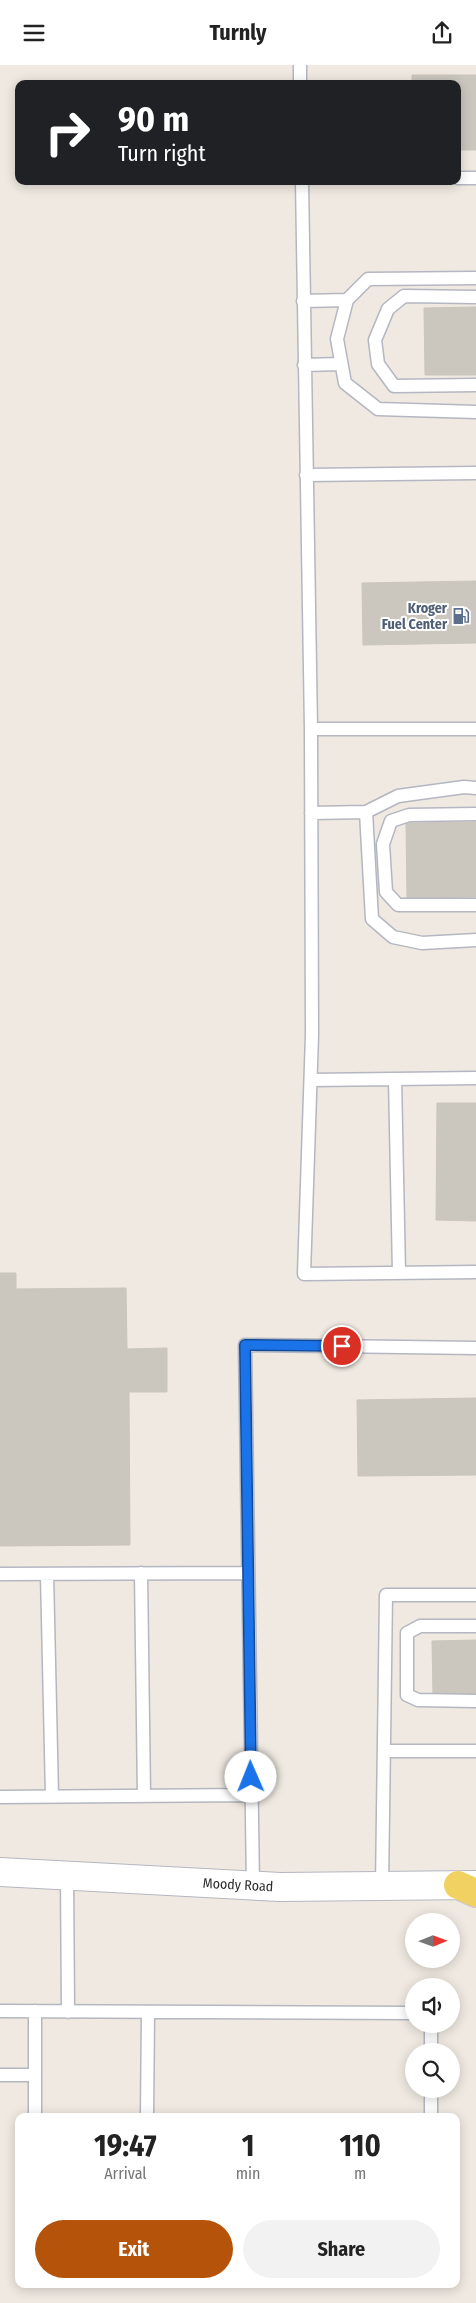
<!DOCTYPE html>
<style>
body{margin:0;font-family:"Fira Sans Condensed",sans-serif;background:#f2f2f2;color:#222;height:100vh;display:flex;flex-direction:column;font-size:19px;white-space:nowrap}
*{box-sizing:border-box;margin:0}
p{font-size:16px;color:#767676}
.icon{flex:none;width:28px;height:28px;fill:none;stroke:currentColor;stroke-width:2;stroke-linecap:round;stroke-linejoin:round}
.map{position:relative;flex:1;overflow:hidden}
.side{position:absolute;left:15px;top:2048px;width:445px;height:175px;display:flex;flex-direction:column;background:#fff;border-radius:10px;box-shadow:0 2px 12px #0003}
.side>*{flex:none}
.banner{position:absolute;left:15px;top:15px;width:446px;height:105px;border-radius:10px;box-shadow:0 2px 12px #0003;background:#202124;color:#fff;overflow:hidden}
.needle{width:32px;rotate:89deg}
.fabs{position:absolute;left:405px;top:1848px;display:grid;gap:10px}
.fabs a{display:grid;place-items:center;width:55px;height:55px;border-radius:50%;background:#fff;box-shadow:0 2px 12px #0003;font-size:25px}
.pin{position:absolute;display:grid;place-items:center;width:42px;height:42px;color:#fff;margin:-21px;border:2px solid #fff;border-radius:50%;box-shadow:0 1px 5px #0007}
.me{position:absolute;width:55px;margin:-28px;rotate:359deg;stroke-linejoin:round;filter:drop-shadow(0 0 4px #0008)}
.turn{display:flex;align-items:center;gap:18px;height:105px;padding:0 20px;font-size:22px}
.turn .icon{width:65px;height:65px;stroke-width:2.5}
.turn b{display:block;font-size:35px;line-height:42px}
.eta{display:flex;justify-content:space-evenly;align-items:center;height:85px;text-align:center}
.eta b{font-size:30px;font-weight:700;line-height:35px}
.primary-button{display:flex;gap:10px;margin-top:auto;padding:10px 20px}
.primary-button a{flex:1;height:58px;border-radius:30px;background:#b45309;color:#fff;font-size:20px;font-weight:700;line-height:58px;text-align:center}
.primary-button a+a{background:#f2f2f2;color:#222}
header{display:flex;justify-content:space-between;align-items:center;height:65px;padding:0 20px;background:#fff;font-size:22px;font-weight:700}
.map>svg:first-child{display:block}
</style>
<header><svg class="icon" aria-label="menu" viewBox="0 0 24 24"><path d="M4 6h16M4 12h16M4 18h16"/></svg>Turnly<svg class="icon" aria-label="share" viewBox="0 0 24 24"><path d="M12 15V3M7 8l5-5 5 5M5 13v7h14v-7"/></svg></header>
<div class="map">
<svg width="476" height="2238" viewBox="0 0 476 2238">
<rect width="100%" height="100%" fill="#efe9e1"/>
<path fill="#cbc7bf" stroke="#cbc5ba" d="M412,10H476V85H458V19H412Z
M476,242V310H425L424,243Z
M476,516V578L363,580L362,518Z
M476,757V832L407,833L406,758Z
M437,1038H476V1156L436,1155Z
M0,1208H16V1224L126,1223L127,1284L167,1283V1327H129L130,1480L0,1481Z
M476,1333V1410L358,1411L357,1335Z
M476,1575V1629L433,1630L432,1576Z"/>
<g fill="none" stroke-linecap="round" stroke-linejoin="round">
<g stroke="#b4b7c1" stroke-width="15">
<path id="service" d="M300,0V19
M458,113H476
M302,116L311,664H476
M476,213L368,214L347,235L337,274L345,318L378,344L476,347
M476,232L404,231L388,244L375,275L378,299L394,321L476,320
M303,236L347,235
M304,300L340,299
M306,410L476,408
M311,664L312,970L304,1209L476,1207
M366,747L398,731L464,722L476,723
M311,748L366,747L372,854L393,872L422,878L476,875
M476,749L409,750L391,756L383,779L386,827L398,840H476
M395,1014L399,1208
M311,1015L476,1013
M141,1508L144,1731
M0,1509L248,1508
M47,1509L52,1731
M476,1561H420L407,1568V1630L418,1635L476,1636
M384,1686H476
M0,1732L251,1730
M67,1811L68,1947
M253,1821L245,1280L476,1283
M382,1821L386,1530H476
M0,1946L414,1948
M35,1946V2051
M431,1986V1959
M0,2010H35
M147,2051L148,1947
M431,2051V2024"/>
</g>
<g stroke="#b4b7c1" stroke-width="30">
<path id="secondary" d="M0,1807L280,1822L476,1820"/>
</g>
<g stroke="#c9c9c9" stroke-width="30">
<path id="primary" d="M458,1820L476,1828"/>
</g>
<use href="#service" stroke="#fff" stroke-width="12"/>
<use href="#secondary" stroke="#fff" stroke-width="28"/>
<use href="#primary" stroke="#f2d163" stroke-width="28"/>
</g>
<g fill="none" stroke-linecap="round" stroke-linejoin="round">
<g stroke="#114b97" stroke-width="12">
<path id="route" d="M251,1712L245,1280L342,1281"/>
</g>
<use href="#route" stroke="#1a73e8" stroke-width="9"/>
</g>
<defs>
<g id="fuel-bare" transform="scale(1.35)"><path d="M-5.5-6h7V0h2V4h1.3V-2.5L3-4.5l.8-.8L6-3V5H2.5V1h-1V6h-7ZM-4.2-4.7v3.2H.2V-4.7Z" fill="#5c6f8a" stroke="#fff" stroke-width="2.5" paint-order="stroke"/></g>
</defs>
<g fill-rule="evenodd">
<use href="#fuel-bare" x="461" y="551"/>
</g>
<g text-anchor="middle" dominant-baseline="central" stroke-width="4" stroke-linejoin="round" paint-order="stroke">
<g font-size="14" font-weight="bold" fill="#4e5e75" stroke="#fff" text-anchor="end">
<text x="447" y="543">Kroger<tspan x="447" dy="16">Fuel Center</tspan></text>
</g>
<g font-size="14" fill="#2e2e2e" stroke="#fff">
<text transform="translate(238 1820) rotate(3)">Moody Road</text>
</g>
</g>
</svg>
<div class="fabs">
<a><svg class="needle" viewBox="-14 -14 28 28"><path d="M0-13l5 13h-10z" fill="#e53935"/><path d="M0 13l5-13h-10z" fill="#767676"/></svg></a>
<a><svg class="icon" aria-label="sound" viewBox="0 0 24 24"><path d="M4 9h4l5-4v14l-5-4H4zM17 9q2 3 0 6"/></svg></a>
<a><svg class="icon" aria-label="search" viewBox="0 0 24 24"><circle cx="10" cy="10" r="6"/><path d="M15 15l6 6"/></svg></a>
</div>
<div class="pin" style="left:342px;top:1281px;background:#d93025"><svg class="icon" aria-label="arrive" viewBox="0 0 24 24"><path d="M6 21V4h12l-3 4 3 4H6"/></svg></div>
<svg class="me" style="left:251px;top:1712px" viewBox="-20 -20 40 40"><circle r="19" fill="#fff"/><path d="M0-13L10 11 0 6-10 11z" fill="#1a73e8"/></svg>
<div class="banner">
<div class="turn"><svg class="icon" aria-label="right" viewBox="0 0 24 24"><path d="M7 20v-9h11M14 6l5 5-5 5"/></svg><div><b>90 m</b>Turn right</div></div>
</div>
<section class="side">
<div class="eta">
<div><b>19:47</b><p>Arrival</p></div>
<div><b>1</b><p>min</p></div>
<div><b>110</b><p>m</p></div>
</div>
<div class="primary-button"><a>Exit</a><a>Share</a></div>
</section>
</div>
